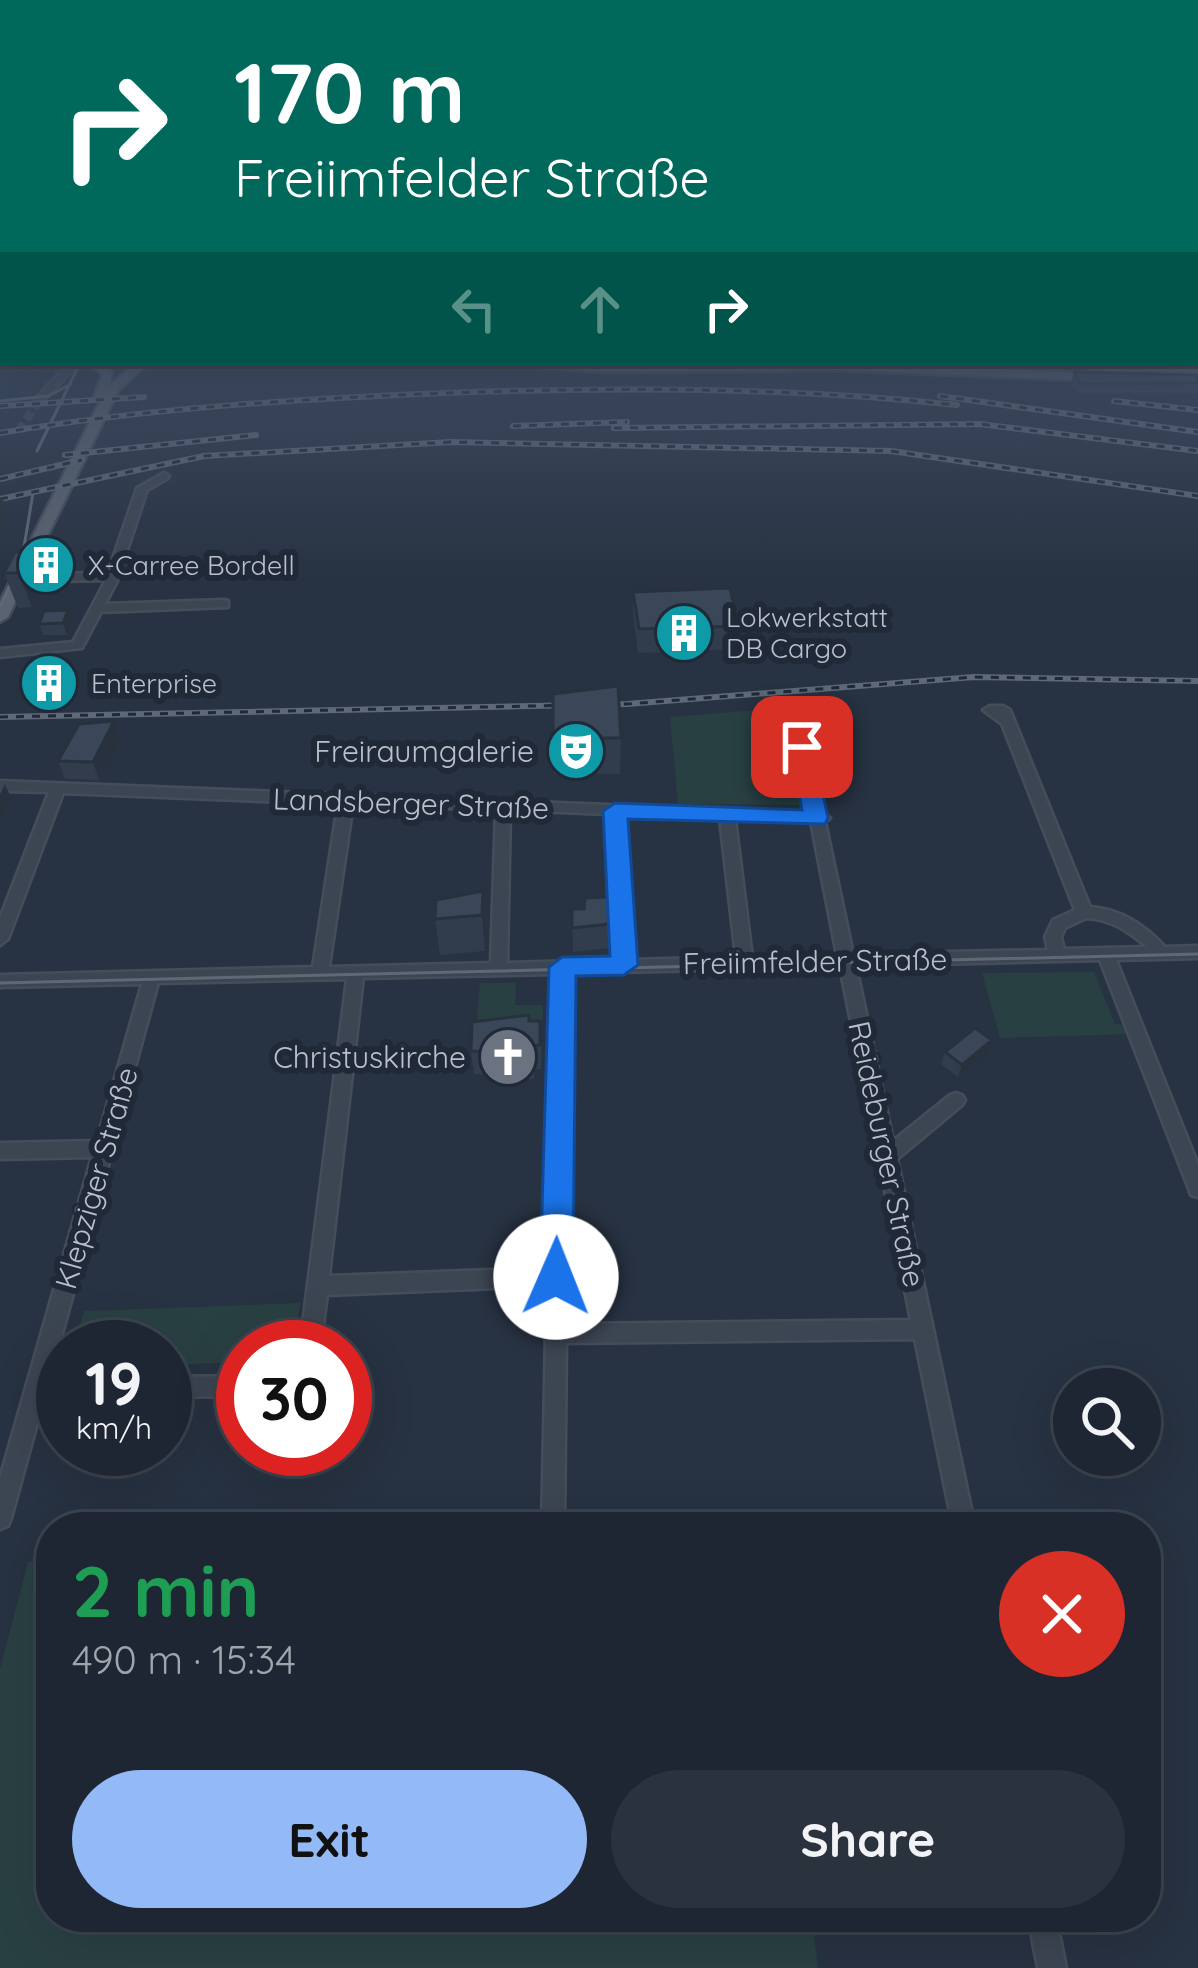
<!DOCTYPE html>
<meta charset="utf-8">
<style>
body{margin:0;font-family:Quicksand,sans-serif;background:#2a323e;color:#f1f3f6;height:100vh;display:flex;flex-direction:column;font-size:45px;white-space:nowrap}
*{box-sizing:border-box;margin:0}
p{font-size:39px;color:#a0a5ac}
.icon{flex:none;width:66px;height:66px;fill:none;stroke:currentColor;stroke-width:2;stroke-linecap:round;stroke-linejoin:round}
.map{position:relative;flex:1;overflow:hidden}
.side{position:absolute;left:36px;top:1512px;width:1125px;height:420px;display:flex;flex-direction:column;background:#1d2632;border-radius:48px;box-shadow:0 12px 48px #0002,0 0 0 3px #3b434d}
.side>*{flex:none}
.hud{position:absolute;left:0px;top:0px;width:1200px;height:366px;box-shadow:0 12px 48px #0002,0 0 0 3px #3b434d;background:#00695c;color:#fff;overflow:hidden}
.buttons{position:absolute;left:1053px;top:1368px;display:grid;gap:24px}
.buttons a{display:grid;place-items:center;width:108px;height:108px;border-radius:50%;background:#1d2632;box-shadow:0 12px 48px #0002,0 0 0 3px #3b434d;font-size:60px}
.speed{position:absolute;left:36px;top:1320px;display:flex;gap:24px;font-size:60px;font-weight:700;text-align:center}
.speed>*{display:grid;place-content:center;width:156px;height:156px;border-radius:50%;background:#1d2632;box-shadow:0 12px 48px #0002,0 0 0 3px #3b434d;line-height:1}
.speed small{font-size:30px;font-weight:400}
.speed .limit{border:18px solid #d22;background:#fff;color:#111}
.pin{position:absolute;display:grid;place-items:center;width:102px;height:102px;color:#fff;margin:-51px;border-radius:24px;box-shadow:0 6px 18px #0006}
.me{position:absolute;width:132px;margin:-66px;rotate:1deg;stroke-linejoin:round;filter:drop-shadow(0 0 9px #0008)}
.turn{display:flex;align-items:center;gap:42px;height:252px;padding:0 36px;font-size:54px}
.turn .icon{width:156px;height:156px;stroke-width:2.5}
.turn b{display:block;font-size:84px;line-height:102px}
.lanes{display:flex;align-items:center;height:114px;padding:0 36px;background:#0003;justify-content:center;gap:60px;direction:ltr}
.lanes .off{opacity:.35}
.round{display:grid;place-items:center;flex:none;width:126px;height:126px;border-radius:63px;background:#2a323e}
.head{display:flex;align-items:center;justify-content:space-between;height:204px;padding:0 36px}
h1{font-size:72px;font-weight:700;line-height:90px;color:#1e9e55}
.primary-button{display:flex;gap:24px;margin-top:auto;padding:24px 36px}
.primary-button a{flex:1;height:138px;border-radius:72px;background:#93b9f6;color:#111;font-size:48px;font-weight:700;line-height:138px;text-align:center}
.primary-button a+a{background:#2a323e;color:#f1f3f6}
.map>svg:first-child{display:block}
</style>
<div class="map">
<svg width="1198" height="1968" viewBox="0 0 1198 1968">
<rect width="100%" height="100%" fill="#273242"/>
<path fill="#294043" d="M783,708L801,805L678,804L670,717Z
M1094,972L1115,1024L1128,1025L1132,1034L1000,1038L982,973Z
M480,983H516L515,1005H543V1020H477Z
M300,1303L294,1347H243V1362L165,1365V1347H74L84,1311Z
M28,1562H51V1917H812L818,1968H0V1669Z"/>
<g fill="none" stroke-linecap="round" stroke-linejoin="round">
<path stroke="#3d4757" stroke-width="9" stroke-dasharray="9 4.5" stroke-linecap="butt" d="M19,431L38,401"/>
<g stroke="#454d5b" stroke-width="5">
<path id="minor" d="M1197,325L1198,326V332L1197,331Z
M69,363H79L41,403H35V399Z
M979,363H989L991,368L983,370Z
M164,473L169,476L168,478L147,490L117,581L105,604L224,600L228,601V607L101,612L82,648L0,657V649L73,642L106,580L20,582L14,578L20,574L108,573L137,488Z
M990,706H1003L1010,710L1090,907C1120,909 1145,925 1165,947L1198,946V958L1116,960L1198,1165V1197L1191,1195L1189,1189L1100,960L856,966L893,1141L950,1095L956,1093L962,1095L965,1100L962,1105L897,1159L975,1527H953L915,1339L566,1343L564,1527H542L547,1286L327,1295L320,1347H300L347,979L158,983L50,1378H63V1398H44L11,1518L8,1526L0,1529V1478L92,1157L0,1159V1143L97,1141L142,984L0,987V975L313,967L338,804L63,793L8,939L0,945V918L49,792L0,791V781L809,813L788,711L795,707L802,711L823,813L830,818L825,822L853,954L1048,950L1045,937L1053,920L1075,910L1002,724L983,710ZM353,804L496,810L491,963L329,967ZM510,810L608,814L616,960L507,963ZM622,815L720,819L736,957L632,960ZM735,819L811,822L837,955L752,957ZM1086,918C1111,919 1128,931 1147,947L1064,949L1061,937L1065,928ZM840,967L911,1320L567,1324L570,973ZM554,974L547,1268L329,1276L363,978Z
M243,1376V1396L165,1397V1377Z
M1028,1917H1056L1066,1968H1038Z"/>
</g>
<g stroke="#454d5b" stroke-width="5">
<path id="major" d="M0,325H3V331H0Z
M0,341H3V347H0Z
M90,363H103L112,371L110,385L135,363H148L118,391L8,617L0,622V602L101,400L94,397L102,375Z
M527,363H850L1086,373L1091,368L1198,369V377L1107,376L1102,381L838,370L604,372L533,366Z"/>
</g>
<use href="#minor" fill="#3c4552" fill-rule="evenodd"/>
<use href="#major" fill="#5a6471" fill-rule="evenodd"/>
<path stroke="#5e6978" stroke-width="3" d="M0,401L48,396L71,384
M37,451L80,363
M0,607L22,559L33,493
M0,983L1198,954"/>
<g stroke="#5e6978" stroke-width="6">
<path id="rail" d="M940,396L1198,432
M1114,401L1198,410
M0,406L144,397
M513,426L627,422
M614,428L980,424L1198,451
M0,433C148,408 296,399 446,393C617,387 787,387 957,405
M65,455L256,435
M0,479L82,460
M0,499L204,456L451,442L891,451L1198,496
M0,717L627,704L974,677L1198,681"/>
</g>
<use href="#rail" stroke="#202937" stroke-width="3" stroke-dasharray="8" stroke-linecap="butt"/>
</g>
<path fill="#313d4c" d="M1074,372L1198,375V393L1078,394L1071,383Z
M56,550L60,561L57,569H36L32,558Z
M29,552L42,586L32,607L18,608L4,573Z
M633,592L739,626L737,649L638,653L633,615Z
M72,622L67,635H43L39,624Z
M59,663L63,675L55,692H35L30,680Z
M553,694L621,738L620,774H554Z
M114,721L120,739L99,780L65,779L58,761Z
M483,891L486,927L485,951L440,955L435,919Z
M572,909L610,924V948L573,952Z
M529,1021L542,1045L541,1069H534V1079L474,1074L471,1051Z
M992,1040L988,1052L958,1077L941,1064L945,1052Z"/>
<path fill="#28323e" d="M2,497L8,513L0,528V499Z
M56,550L60,561L57,569L53,558Z
M29,552L42,586L32,607L19,573Z
M68,610L72,622L67,635L63,623Z
M59,663L63,675L55,692L51,680Z
M114,721L120,739L99,780L93,762Z
M5,784L10,796L0,818V794Z
M483,891L486,927L485,951L482,915Z
M992,1040L988,1052L958,1077L962,1065Z"/>
<path fill="#394758" stroke="#28323e" stroke-width="3" d="M1074,372L1198,375V383L1081,384Z
M39,544L56,550L53,558H32Z
M15,552H29L19,573H4Z
M730,588L739,626L639,629L633,592Z
M68,610L63,623L39,624L44,611Z
M38,663H59L51,680H30Z
M618,686L621,738H553V694Z
M114,721L93,762L58,761L79,724Z
M483,891L482,915L435,919L436,900Z
M609,897L610,924L572,928V909H584L585,898Z
M529,1015V1021H540V1045L533,1046V1055L471,1051L472,1022Z
M975,1028L992,1040L962,1065L945,1052Z"/>
<linearGradient id="sky" x2="0" y2="1"><stop stop-color="#151c24"/><stop offset="0.53" stop-color="#414f65"/><stop offset="1" stop-color="#414f65" stop-opacity="0"/></linearGradient>
<rect width="1198" height="584" fill="url(#sky)"/>
<path fill="#1a73e8" stroke="#114b97" stroke-width="3" d="M802,740L813,747L828,818L825,824L628,819L638,965L624,975L576,976L573,1277L568,1288L556,1292L545,1288L540,1277L549,967L562,957L610,956L603,811L615,803L802,810L791,747Z"/>
<defs>
<g id="building-disc" transform="scale(3)"><circle r="9.5" fill="#0f9aa8" stroke="#202937"/><path d="M-4-6H4V6H1V3H-1V6H-4ZM-2.5-4.3h1.7v1.8h-1.7ZM.8-4.3h1.7v1.8H.8ZM-2.5-1h1.7V.8h-1.7ZM.8-1h1.7V.8H.8Z" fill="#fff"/></g>
<g id="theatre-disc" transform="scale(3)"><circle r="9.5" fill="#0f9aa8" stroke="#202937"/><path d="M-5-5.5Q0-4 5-5.5V0Q5 5 0 6Q-5 5-5 0ZM-3.3-2.5H-1v1.5H-3.3ZM1-2.5H3.3v1.5H1ZM-2.8 1Q0 5.5 2.8 1Z" fill="#fff"/></g>
<g id="church-disc" transform="scale(3)"><circle r="9.5" fill="#6b7280" stroke="#202937"/><path d="M-1.2-6h2.4v3.5h3.3v2.4h-3.3V6h-2.4V-.1h-3.3v-2.4h3.3Z" fill="#fff"/></g>
</defs>
<g fill-rule="evenodd">
<use href="#building-disc" x="46" y="565"/>
<use href="#building-disc" x="684" y="633"/>
<use href="#building-disc" x="49" y="683"/>
<use href="#theatre-disc" x="576" y="751"/>
<use href="#church-disc" x="508" y="1057"/>
</g>
<g text-anchor="middle" dominant-baseline="central" stroke-width="12" stroke-linejoin="round" paint-order="stroke">
<g font-size="27" fill="#b9c0cb" stroke="#202937" text-anchor="start">
<text x="88" y="565">X-Carree Bordell</text>
<text x="726" y="617">Lokwerkstatt<tspan x="726" dy="31">DB Cargo</tspan></text>
<text x="91" y="683">Enterprise</text>
</g>
<g font-size="30" fill="#b9c0cb" stroke="#202937" text-anchor="end">
<text x="534" y="751">Freiraumgalerie</text>
<text x="466" y="1057">Christuskirche</text>
</g>
<g font-size="30" fill="#b9c0cb" stroke="#202937">
<text transform="translate(411 803) rotate(2)">Landsberger Straße</text>
<text transform="translate(815 961) rotate(-1)">Freiimfelder Straße</text>
<text transform="translate(887 1154) rotate(78)">Reideburger Straße</text>
<text transform="translate(96 1178) rotate(-74)">Klepziger Straße</text>
</g>
</g>
</svg>
<div class="buttons">
<a><svg class="icon" aria-label="search" viewBox="0 0 24 24"><circle cx="10" cy="10" r="6"/><path d="M15 15l6 6"/></svg></a>
</div>
<div class="speed"><div>19<small>km/h</small></div><div class="limit">30</div></div>
<div class="pin" style="left:802px;top:747px;background:#d93025"><svg class="icon" aria-label="arrive" viewBox="0 0 24 24"><path d="M6 21V4h12l-3 4 3 4H6"/></svg></div>
<svg class="me" style="left:556px;top:1277px" viewBox="-20 -20 40 40"><circle r="19" fill="#fff"/><path d="M0-13L10 11 0 6-10 11z" fill="#1a73e8"/></svg>
<div class="hud">
<div class="turn"><svg class="icon" aria-label="right" viewBox="0 0 24 24"><path d="M7 20v-9h11M14 6l5 5-5 5"/></svg><div><b>170 m</b>Freiimfelder Straße</div></div>
<div class="lanes"><svg class="icon off" aria-label="left" viewBox="0 0 24 24"><path d="M17 20v-9H6M10 6l-5 5 5 5"/></svg><svg class="icon off" aria-label="ahead" viewBox="0 0 24 24"><path d="M12 20V5M6 11l6-6 6 6"/></svg><svg class="icon" aria-label="right" viewBox="0 0 24 24"><path d="M7 20v-9h11M14 6l5 5-5 5"/></svg></div>
</div>
<section class="side">
<div class="head"><div><h1>2 min</h1><p>490 m · 15:34</p></div><a class="round" style="background:#d93025;color:#fff"><svg class="icon" aria-label="close" viewBox="0 0 24 24"><path d="M6 6l12 12M18 6L6 18"/></svg></a></div>
<div class="primary-button"><a>Exit</a><a>Share</a></div>
</section>
</div>
